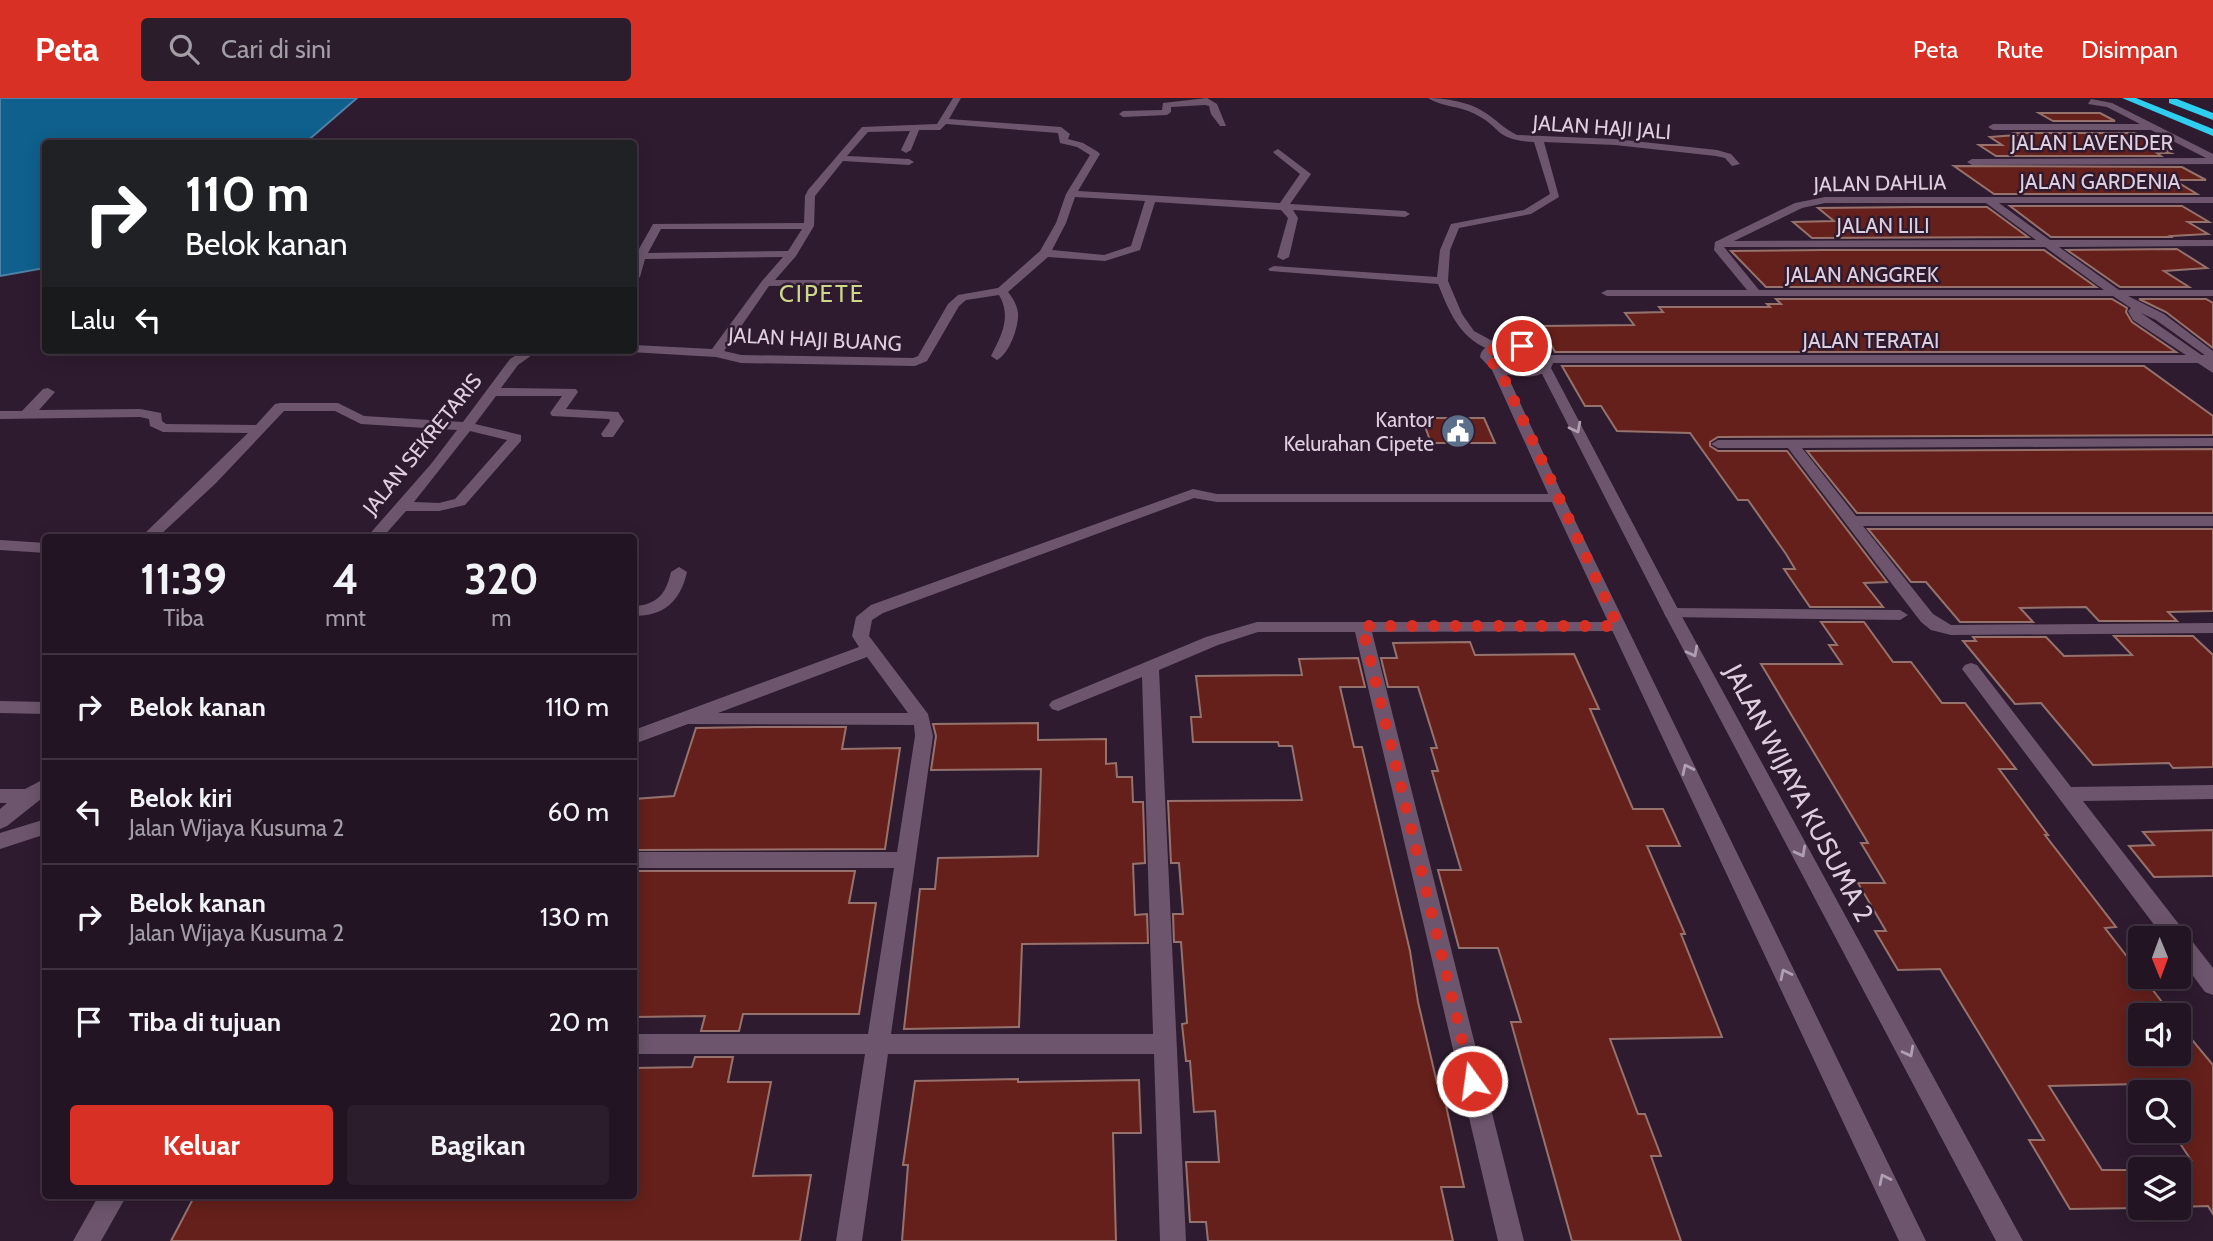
<!DOCTYPE html>
<html lang="id">
<style>
body{margin:0;font-family:Cabin,sans-serif;background:#2b1d2c;color:#f1f3f6;height:100vh;display:flex;flex-direction:column;font-size:26px;white-space:nowrap}
*{box-sizing:border-box;margin:0}
p{font-size:23px;color:#a39ea6}
.icon{flex:none;width:38px;height:38px;fill:none;stroke:currentColor;stroke-width:2;stroke-linecap:round;stroke-linejoin:round}
.map{position:relative;flex:1;overflow:hidden}
.sheet{position:absolute;left:42px;top:436px;width:595px;height:665px;display:flex;flex-direction:column;background:#231424;border-radius:7px;box-shadow:0 4px 18px #0003,0 0 0 2px #403341}
.sheet>*{flex:none}
.hud{position:absolute;left:42px;top:42px;width:595px;height:214px;border-radius:7px;box-shadow:0 4px 18px #0003,0 0 0 2px #403341;background:#202124;color:#fff;overflow:hidden}
.needle{width:46px;rotate:179deg}
.fabs{position:absolute;left:2128px;top:828px;display:grid;gap:14px}
.fabs a{display:grid;place-items:center;width:63px;height:63px;border-radius:7px;background:#231424;box-shadow:0 4px 18px #0003,0 0 0 2px #403341;font-size:35px}
.pin{position:absolute;display:grid;place-items:center;width:60px;height:60px;color:#fff;margin:-30px;border:4px solid #fff;border-radius:50%;box-shadow:0 2px 7px #0007}
.me{position:absolute;width:77px;margin:-38px;rotate:346deg;stroke-linejoin:round;filter:drop-shadow(0 0 5px #0008)}
.turn{display:flex;align-items:center;gap:24px;height:147px;padding:0 28px;font-size:32px}
.turn .icon{width:91px;height:91px;stroke-width:2.5}
.turn b{display:block;font-size:49px;line-height:60px}
.then{display:flex;align-items:center;height:66px;padding:0 28px;background:#0003;gap:14px;font-size:26px}
.eta{display:flex;justify-content:space-evenly;align-items:center;height:119px;text-align:center}
.eta b{font-size:42px;font-weight:700;line-height:49px}
.primary-button{display:flex;gap:14px;margin-top:auto;padding:14px 28px}
.primary-button a{flex:1;height:80px;border-radius:7px;background:#d93025;color:#fff;font-size:28px;font-weight:700;line-height:80px;text-align:center}
.primary-button a+a{background:#2b1d2c;color:#f1f3f6}
ul{padding:0;list-style:none}
li{display:flex;align-items:center;gap:21px;height:105px;padding:0 28px;border-top:2px solid #403341}
li div{flex:1}
li b{display:block;font-size:26px}
li em{font-style:normal}
header{display:flex;align-items:center;gap:42px;box-sizing:border-box;height:98px;padding:0 35px;background:#d93025;color:#fff}
header strong{font-size:33px}
nav{display:flex;gap:38px;margin-inline-start:auto;font-size:24px}
.search{width:490px;height:63px;background:#2b1d2c;display:flex;align-items:center;gap:18px;box-sizing:border-box;padding:0 24px;border-radius:7px;color:#a39ea6;font-size:26px}
.map>svg:first-child{display:block}
</style>
<header>
<strong>Peta</strong>
<div class="search"><svg class="icon" aria-label="search" viewBox="0 0 24 24"><circle cx="10" cy="10" r="6"/><path d="M15 15l6 6"/></svg>Cari di sini</div>
<nav><a>Peta</a><a>Rute</a><a>Disimpan</a></nav>
</header>
<div class="map">
<svg width="2213" height="1143" viewBox="0 0 2213 1143">
<rect width="100%" height="100%" fill="#2f1b30"/>
<path fill="#0f608d" stroke="#4d81a5" stroke-width="2" d="M0,0H357L305,45L46,46L45,170L0,178Z"/>
<path fill="#66201b" stroke="#96726d" stroke-width="2" d="M2039,15H2100L2115,23H2053Z
M2012,35H2135L2171,55H2157L2161,58H1996L1979,47H2002L1990,39L2016,37Z
M1954,68L2182,69L2206,82H2174L2197,96H1994Z
M2010,108H2182L2209,124H2188L2208,136L2171,138L2173,139H2051Z
M1915,109H1987L2028,139L1812,140L1793,124L1834,123L1818,110Z
M2177,151L2207,170L2164,173L2189,189H2120L2067,152Z
M1824,152H2044L2096,189H1766L1731,153Z
M1776,201H2112L2127,210L2126,214L2132,224L2176,254H1555L1541,228L1634,227L1625,215L1663,214L1659,209H1770L1767,206H1781Z
M2139,201H2206L2213,205V250L2166,214Z
M1562,268H2144L2213,318V337L1718,339L1710,344V348L1718,353H1787L1887,484L1864,485L1883,509H1810L1784,471H1795L1786,456L1748,402H1738L1690,335L1617,333L1601,308H1585Z
M1422,320H1484L1495,345H1431Z
M2213,351V415H1857L1807,353Z
M1868,431H2213V513L2168,514L2177,523H2099L2086,509L2020,510L2033,524H1960L1926,484H1911Z
M1821,524H1864L1893,564H1911L1942,605H1965L2016,671H1999L2048,737H2045L2116,829L2105,830L2172,917H2140V956H2179V926L2213,967V1116L2208,1108L2179,1109V1071H2176H2182L2177,1062H2191L2171,1032H2179V994H2144L2139,986L2049,988L2102,1072H2140V1110L2070,1111L2029,1042H2044L1940,871L1898,872L1875,833H1886L1858,785H1885L1861,745H1868L1761,566H1842L1829,547H1837Z
M2114,538H2193L2213,557V669L2173,670L2169,665L2093,667L2041,605L2015,606L1963,543H1976L1973,539H2046L2064,558L2132,557Z
M1470,544L1475,557L1574,556L1599,611H1590L1633,711H1663L1680,748H1647L1685,836H1681L1722,939L1610,941L1638,1016H1645L1661,1058H1651L1681,1143H1572L1511,924H1521L1498,850H1459L1438,772H1461L1432,673H1438L1431,650H1437L1418,589H1388L1381,560H1397L1393,545Z
M1358,560L1365,589H1340L1354,649H1362L1410,853L1418,904L1437,985H1441L1464,1089H1441L1453,1143H1208L1206,1124H1190L1186,1064H1219L1215,1013L1194,1014L1190,963H1186L1182,926L1187,925L1181,844H1174L1173,816H1183L1179,765H1171L1168,703L1302,702L1292,648H1279L1278,644H1193L1191,619H1201L1196,578L1302,577L1299,561Z
M1038,625V642L1106,641V666L1116,665L1117,679H1132L1133,704H1143L1145,765L1133,766L1135,817L1147,816L1148,845L1022,846L1019,929L904,931L920,791H935L938,760L1038,758L1041,671L931,672L936,638L933,626Z
M756,629H846L842,651L900,650L885,751L634,752V701L674,698L696,630Z
M2213,732V778L2154,779L2129,748L2154,747L2143,734Z
M634,773H855L849,805H876L859,916H743L739,933H701L705,918L634,919Z
M695,959H733L728,984H771L753,1078L811,1077L800,1143H171L195,1097H634V970L692,969Z
M1018,981V984L1139,982L1141,1035H1113L1116,1143H902L908,1067H903L915,983Z"/>
<g fill="none" stroke-linecap="round" stroke-linejoin="round">
<path fill="#6d566d" fill-rule="evenodd" d="M953,0H961L949,21L1061,29L1070,36L1068,41L1083,45L1098,54L1100,56L1078,93L1280,105L1300,76L1275,56L1273,54L1278,51L1311,76L1290,106L1405,113L1410,116L1405,119L1293,112L1298,120L1289,159L1283,162L1277,159L1288,120L1281,112L1155,104L1140,152L1105,163L1048,159L1008,194C1013,200 1017,207 1018,215C1019,229 1009,256 997,262L991,258C1001,238 1012,219 999,197L966,202L959,208L927,263L915,268L741,265L716,259L630,254L634,252V247L712,251L762,183L783,159L645,161L640,179L634,182L635,158L653,126L804,125L805,98L808,92L862,29L937,26ZM946,26L1058,35L1060,45L1077,49L1090,57L1066,96L1056,125L1040,153L998,190L958,197L948,206L918,258L913,260L741,257L724,253L769,188L860,187L862,185L856,182H775L796,158L814,128L815,98L843,63L909,67L914,64L909,61L847,58L868,34L910,33L901,52L906,55L911,52L919,32H940ZM1075,99L1145,103L1131,148L1104,157L1052,152L1066,125ZM661,131H802L788,153L648,155Z
M1207,0L1217,6L1226,28H1220L1211,16L1209,8L1205,7L1171,9V14L1167,17L1123,19L1119,16L1123,13L1162,12L1163,5Z
M1428,0C1444,0 1470,4 1484,14C1496,21 1504,31 1517,37L1615,41L1717,52L1731,56L1740,66L1732,68L1725,60L1716,58L1615,47L1544,44L1559,99L1531,116L1459,130L1450,152L1448,183L1462,216L1474,233L1498,246V252L1494,253C1461,243 1450,216 1438,186L1270,173L1268,171L1274,168L1437,179L1440,152L1451,126L1524,112L1550,96L1534,44C1494,42 1503,30 1475,16C1461,8 1442,9 1428,0Z
M2091,1L2112,5L2213,56V66L1972,67L1967,64L1972,61L2206,60L2151,32H1993L1988,29L1993,26H2140L2107,9L2088,6Z
M1825,99H2213V105H1999L2050,142H2213V148L2059,149L2119,192H2213V198H2128L2164,216L2213,253V263L2156,222L2141,215L2213,265V275L2133,222L2128,213L2131,210L2113,198H1607L1601,195L1607,192H1747L1714,152L1715,144L1795,105ZM1825,105H1986L2036,142L1734,143L1802,110ZM1724,149H2045L2104,192H1759Z
M524,252H539L518,267L501,290L576,291L578,294L566,311L618,314L624,323L613,339H603L601,336L610,323L609,321L552,318L550,315L562,298H496L475,326L521,337V343L465,407L439,413H406L383,439H367L431,366L457,332L361,326L335,313H284L216,385L158,439H141L248,335L163,334L150,328L149,321L140,319L0,321V313H22L43,291L48,290L55,294L39,312L140,311L161,315L162,323L166,326L256,327L275,306L280,305H338L364,318L463,324L510,261ZM470,333L507,342L455,401L439,405L414,404Z
M1498,266L1528,271L1545,266L1551,270C1535,284 1512,278 1493,273V267Z
M2213,340V348L1802,350L1856,418H2213V428H1863L1933,516L1951,527L2213,525V535L1951,537L1931,532L1921,524L1788,350H1718L1711,346L1718,342Z
M1193,391L1217,396H1557L1564,400L1557,404H1217L1194,400L883,515L872,522L869,538L928,616L933,638L891,936H1153L1142,579L1058,613L1052,611L1049,607L1052,603L1206,539L1257,524H1624L1626,528L1618,533L1372,534L1524,1143H1498L1355,534H1258L1218,547L1159,572L1186,1143H1160L1154,956H888L862,1143H836L865,956H634V936H868L894,770H634V754H897L915,638L914,627L688,626L634,646V632L859,549L852,538L856,519L871,507ZM867,559L908,615H718Z
M0,442L46,445V455L0,452Z
M679,469L687,474C680,504 664,518 634,518V508C657,507 666,496 671,474Z
M1672,510L1900,512L1908,517L1900,522L1666,519L1664,515L1666,511Z
M1971,565L1977,567L2071,689L2213,687V701L2083,703L2213,870V897L2205,894L2179,859V840H2164L1965,575L1962,571L1965,567Z
M0,603L46,604V616L0,615Z
M46,680V697L7,728L0,731V711L7,705H0V691H25Z
M46,721V736L0,751V735Z
M99,1097H127L101,1143H73Z"/>
<path fill="#6d566d" fill-rule="evenodd" d="M1509,243L1530,246L1550,257H2213V265H1553L1551,270L1680,515L2023,1143H1996L1664,515L1539,270L1540,262C1527,251 1505,244 1492,258L1504,270L1564,400L1926,1143H1899L1550,400L1492,272L1480,259C1482,246 1498,244 1509,243Z"/>
<path fill="#2fceef" fill-rule="evenodd" d="M2122,0H2136L2213,31V38Z
M2169,1H2177L2213,15V22L2169,5Z"/>
</g>
<defs><path id="oneway-chevron" d="M-2-3.5L2.5 0L-2 3.5" fill="none" stroke-width="1.6" stroke-linecap="round" stroke-linejoin="round" transform="scale(1.75)"/></defs>
<g stroke="#b09fb0">
<use href="#oneway-chevron" transform="translate(1576 330) rotate(63)"/>
<use href="#oneway-chevron" transform="translate(1693 554) rotate(62)"/>
<use href="#oneway-chevron" transform="translate(1687 671) rotate(-116)"/>
<use href="#oneway-chevron" transform="translate(1801 754) rotate(62)"/>
<use href="#oneway-chevron" transform="translate(1785 876) rotate(-116)"/>
<use href="#oneway-chevron" transform="translate(1909 954) rotate(62)"/>
<use href="#oneway-chevron" transform="translate(1884 1081) rotate(-116)"/>
</g>
<g fill="none" stroke-linecap="round" stroke-linejoin="round">
<path stroke="#d93025" stroke-width="12" stroke-dasharray="0 21.6" d="M1472,983L1362,528H1618L1499,270L1486,259V255L1500,248H1522"/>
</g>
<defs>
<g id="civic-disc" transform="scale(1.75)"><circle r="9.5" fill="#5c6f8a" stroke="#2f1b30"/><path d="M-.6-6.5H3V-4.5H.6V-3L4-1V1h2V6H-6V1h2V-1L-.6-3ZM-1.2 2.5V6h2.4V2.5Z" fill="#fff"/></g>
</defs>
<g fill-rule="evenodd">
<use href="#civic-disc" x="1458" y="333"/>
</g>
<g text-anchor="middle" dominant-baseline="central" stroke-width="5" stroke-linejoin="round" paint-order="stroke">
<g font-size="21" fill="#ddcfdd" stroke="#2f1b30">
<text transform="translate(1602 29) rotate(4)">JALAN HAJI JALI</text>
<text x="2092" y="44">JALAN LAVENDER</text>
<text x="2100" y="83">JALAN GARDENIA</text>
<text transform="translate(1880 85) rotate(-1)">JALAN DAHLIA</text>
<text x="1883" y="127">JALAN LILI</text>
<text x="1862" y="176">JALAN ANGGREK</text>
<text transform="translate(815 241) rotate(3)">JALAN HAJI BUANG</text>
<text x="1871" y="242">JALAN TERATAI</text>
<text transform="translate(422 346) rotate(-51)">JALAN SEKRETARIS</text>
</g>
<g font-size="21" fill="#ddcfdd" stroke="#2f1b30" text-anchor="end">
<text x="1434" y="321">Kantor<tspan x="1434" dy="24">Kelurahan Cipete</tspan></text>
</g>
<g font-size="24" letter-spacing="2" fill="#ced88a" stroke="#2f1b30">
<text x="822" y="195">CIPETE</text>
</g>
<g font-size="26" fill="#ddcfdd" stroke="#2f1b30">
<text transform="translate(1799 695) rotate(62)">JALAN WIJAYA KUSUMA 2</text>
</g>
</g>
</svg>
<div class="fabs">
<a><svg class="needle" viewBox="-14 -14 28 28"><path d="M0-13l5 13h-10z" fill="#e53935"/><path d="M0 13l5-13h-10z" fill="#a39ea6"/></svg></a>
<a><svg class="icon" aria-label="sound" viewBox="0 0 24 24"><path d="M4 9h4l5-4v14l-5-4H4zM17 9q2 3 0 6"/></svg></a>
<a><svg class="icon" aria-label="search" viewBox="0 0 24 24"><circle cx="10" cy="10" r="6"/><path d="M15 15l6 6"/></svg></a>
<a><svg class="icon" aria-label="layers" viewBox="0 0 24 24"><path d="M12 4l9 5-9 5-9-5zM3 14l9 5 9-5"/></svg></a>
</div>
<div class="pin" style="left:1522px;top:248px;background:#d93025"><svg class="icon" aria-label="arrive" viewBox="0 0 24 24"><path d="M6 21V4h12l-3 4 3 4H6"/></svg></div>
<svg class="me" style="left:1472px;top:983px" viewBox="-20 -20 40 40"><circle r="17" fill="#d93025" stroke="#fff" stroke-width="3"/><path d="M0-11L8 9 0 5-8 9z" fill="#fff"/></svg>
<div class="hud">
<div class="turn"><svg class="icon" aria-label="right" viewBox="0 0 24 24"><path d="M7 20v-9h11M14 6l5 5-5 5"/></svg><div><b>110 m</b>Belok kanan</div></div>
<div class="then">Lalu<svg class="icon" aria-label="left" viewBox="0 0 24 24"><path d="M17 20v-9H6M10 6l-5 5 5 5"/></svg></div>
</div>
<section class="sheet">
<div class="eta">
<div><b>11:39</b><p>Tiba</p></div>
<div><b>4</b><p>mnt</p></div>
<div><b>320</b><p>m</p></div>
</div>
<ul>
<li><svg class="icon" aria-label="right" viewBox="0 0 24 24"><path d="M7 20v-9h11M14 6l5 5-5 5"/></svg><div><b>Belok kanan</b></div><em>110 m</em></li>
<li><svg class="icon" aria-label="left" viewBox="0 0 24 24"><path d="M17 20v-9H6M10 6l-5 5 5 5"/></svg><div><b>Belok kiri</b><p>Jalan Wijaya Kusuma 2</p></div><em>60 m</em></li>
<li><svg class="icon" aria-label="right" viewBox="0 0 24 24"><path d="M7 20v-9h11M14 6l5 5-5 5"/></svg><div><b>Belok kanan</b><p>Jalan Wijaya Kusuma 2</p></div><em>130 m</em></li>
<li><svg class="icon" aria-label="arrive" viewBox="0 0 24 24"><path d="M6 21V4h12l-3 4 3 4H6"/></svg><div><b>Tiba di tujuan</b></div><em>20 m</em></li>
</ul>
<div class="primary-button"><a>Keluar</a><a>Bagikan</a></div>
</section>
</div>
